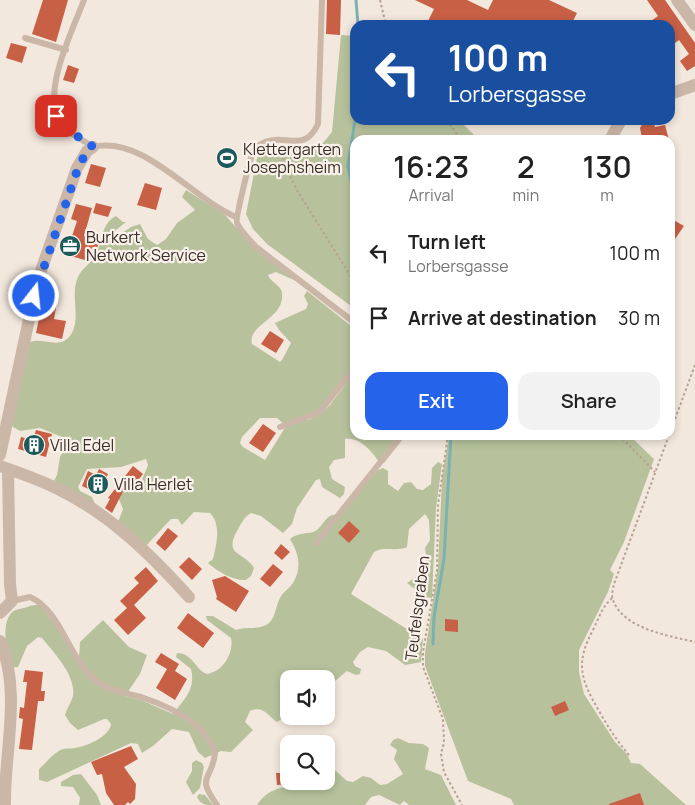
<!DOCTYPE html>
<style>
body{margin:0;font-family:Manrope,sans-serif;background:#f2f2f2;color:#222;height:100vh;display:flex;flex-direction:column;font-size:19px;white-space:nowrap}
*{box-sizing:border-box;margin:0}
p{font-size:16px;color:#767676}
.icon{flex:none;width:28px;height:28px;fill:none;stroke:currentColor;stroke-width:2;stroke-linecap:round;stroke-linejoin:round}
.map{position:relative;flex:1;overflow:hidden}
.drawer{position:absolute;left:350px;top:135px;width:325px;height:305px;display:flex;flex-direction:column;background:#fff;border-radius:15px;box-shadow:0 2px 8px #0003}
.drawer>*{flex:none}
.hud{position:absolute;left:350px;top:20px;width:325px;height:105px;border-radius:15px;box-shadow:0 2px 8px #0003;background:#1a4fa0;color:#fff;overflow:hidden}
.controls{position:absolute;left:280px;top:670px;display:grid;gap:10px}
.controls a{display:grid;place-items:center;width:55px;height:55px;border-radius:10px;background:#fff;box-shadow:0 2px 8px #0003;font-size:25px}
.pin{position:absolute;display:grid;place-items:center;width:42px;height:42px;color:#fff;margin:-21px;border-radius:10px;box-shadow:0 2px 8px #0006}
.me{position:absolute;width:55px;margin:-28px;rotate:16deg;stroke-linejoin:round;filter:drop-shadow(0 0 4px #0008)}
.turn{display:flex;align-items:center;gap:18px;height:105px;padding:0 15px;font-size:22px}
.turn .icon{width:65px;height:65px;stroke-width:2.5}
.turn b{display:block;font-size:35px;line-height:42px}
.eta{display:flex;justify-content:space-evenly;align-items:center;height:85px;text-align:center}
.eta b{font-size:30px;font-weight:600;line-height:35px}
.primary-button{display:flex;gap:10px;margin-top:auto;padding:10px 15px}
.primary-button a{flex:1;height:58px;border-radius:15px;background:#2563eb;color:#fff;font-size:20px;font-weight:600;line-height:58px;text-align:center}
.primary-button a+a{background:#f2f2f2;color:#222}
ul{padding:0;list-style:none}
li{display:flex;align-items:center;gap:15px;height:65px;padding:0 15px}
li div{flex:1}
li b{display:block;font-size:19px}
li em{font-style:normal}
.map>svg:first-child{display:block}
</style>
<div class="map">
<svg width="695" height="805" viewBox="0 0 695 805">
<rect width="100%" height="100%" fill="#f3e8dd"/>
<path fill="#b7c29d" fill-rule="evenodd" d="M341,35L355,36V120H459L479,140H355V309L267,244L253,229L246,214L257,158L270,144L318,149L332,132Z
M186,190L225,215L242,234L296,281L276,272L268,275C271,283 281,285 282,293C285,319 247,324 252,344L280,362L282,360L291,343L279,330L275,323L306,309L308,304L304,296L307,291L355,329V363L323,407L305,419L308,420L322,413L330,405L355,371V435H406L384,463L379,462C373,452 359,436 345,439V458L334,460L329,467L332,479L345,487L344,494L340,498L322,487L320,479L316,480L297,508L292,524L283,533L261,516L251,513C244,517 241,524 237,531C223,556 245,552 254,568L251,576L246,580C233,581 217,571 208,563L213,559C216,546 222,525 210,513L194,512L182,525L178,519H171L144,548L117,525L123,509L117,494L126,485L135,489L140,485L148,465L146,459L121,467L87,469L78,487L80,491L92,497L95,504L54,481L57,475L60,457L68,443L67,439L40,428L20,431L13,427L11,423L30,342C41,338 54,346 64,341C84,329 71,300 76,283C80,268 89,266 95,256C103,243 100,224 116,216L123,222H126L116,230L115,235L117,236L131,227L140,224L148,239L157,245L166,239L177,223L195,210L182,197ZM260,418H277L286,426L265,460L243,447L240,443L242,437Z
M449,435H629L654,459L624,542L610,570L614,574L608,592L579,650V672L584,694L615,742L627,754L631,763L640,764L686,805H514L511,799L468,781L425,666V653L438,567L442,478Z
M438,462L442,464L436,508L432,598L425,597L407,583L420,574L427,563L425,548L430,540L429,520L425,514L409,529L407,547C397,552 384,546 374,552L351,594L423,639L421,662L405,665L386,651L368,647L360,652L353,662L355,666L361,669L360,674L356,675L347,671L329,686L326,693V679H289V715L277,722C267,715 263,705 250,711L245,722L253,730L231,752L221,751L205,758L198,752L189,732L172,729L153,746L142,753L138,744L131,743L47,782L39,780V769C46,763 54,752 63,749C67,748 71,749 75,748C87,746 109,737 111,724L107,719H104L78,730L70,723L65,715C67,708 71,703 73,696C76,675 54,653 42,638L38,637L27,646L18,667H12C4,648 0,612 19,609C29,608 33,602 42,607L79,657L80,642L103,620L129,647L147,655L140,674L125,696L141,700L173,714C184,699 196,690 191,669L176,657L177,653C193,653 195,670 207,674C223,672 234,653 231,638L207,620L206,616H213L236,630C246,626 257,630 266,625C276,620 275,607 280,598C283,592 289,589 293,583C302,568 299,554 290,539C297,533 305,534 313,532C324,528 325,512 338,515L378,470L383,468L388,471V484L398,491L404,483L411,482L417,489L423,490L431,484L432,468Z
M398,738L409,743L423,744L429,748L425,769L441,775L456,805H409L404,801L400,805L379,795L371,797L365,805H257C267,790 280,787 296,785L298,781H326V762L347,781L353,782L363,776L371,778L380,785L387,784L403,774L394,759L397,750L390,745L393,740Z
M196,760L202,763L204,767L200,788L193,795L186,782L192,771V763Z
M81,774L97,795L101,805H79L80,798L73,787L61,786V782L73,775Z
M199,794L205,795L213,805C206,805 201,805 197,797Z"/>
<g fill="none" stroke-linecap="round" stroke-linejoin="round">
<path stroke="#7bb1b1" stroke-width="3" d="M356,0L358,25
M355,100V120L348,166L355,201
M433,644L434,617L444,559L451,435"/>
</g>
<path fill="#c86046" d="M43,0H68L56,42L32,34Z
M327,0H341L340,35L326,34Z
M415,0H467L488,10L493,0H549L577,13L571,25H426L434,9Z
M647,0H665L695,43V66L687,71L680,61L689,54L679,40L675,43L670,36V25H645L658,16Z
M11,43L27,47L22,63L6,58Z
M68,65L79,69L74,83L63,80Z
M653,120L655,127L665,125L669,140H650L649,136L642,138L640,128L644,121Z
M91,164L106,168L100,187L85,183Z
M145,183L162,188L156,210L137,205Z
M96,203L112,207L108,217L93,213Z
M76,204L92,208L84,236L99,241L97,249L92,247L88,261L64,254L67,242H70L77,221L71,219Z
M670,218L684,226L675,239L670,236Z
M43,299L57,302L54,319L66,321L62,339L36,333Z
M270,331L284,340L276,353L261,344Z
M263,424L276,433L263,452L249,443Z
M36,430L52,434L46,457L18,449L21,437L33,440Z
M133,466L143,474L133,487L128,482L112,513L105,508L110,499L108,498Z
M99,469L108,474L99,494L82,486L88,471L96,475Z
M349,521L360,531L349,543L338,533Z
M168,528L178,536L165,551L156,543Z
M281,544L290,552L282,560L274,553Z
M189,557L202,569L192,580L179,567Z
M273,564L283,572L270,587L260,579Z
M146,567L158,581L134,605L146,618L128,635L114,620L127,608L120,601L139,583L134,578Z
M225,576L249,591L236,612L216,599L217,597L212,580Z
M188,613L214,633L203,648L177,628Z
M445,619L458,620V632L445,631Z
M161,653L179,664L175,671L187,679L175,700L156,688L167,669L155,662Z
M25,670L43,672L41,691H45L44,701H38L32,750L19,749L23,719L19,718L20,707L24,708L27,682H23Z
M565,701L569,710L555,716L551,707Z
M131,746L138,759L124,767L136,784L135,799L130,804L128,802L125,805H114L106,793L102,774L97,775L91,762Z
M276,773H289V784L277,785Z
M640,793L644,805H609V804Z"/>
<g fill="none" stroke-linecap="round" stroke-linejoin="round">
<path stroke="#b7a193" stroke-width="2" stroke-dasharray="2.5 2.5" stroke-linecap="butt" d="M380,0L386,25
M447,120L461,140
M282,148L283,162L298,192L355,283
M695,365L614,584C613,589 611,595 613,600C623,629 670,636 695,642
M448,435L438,505L437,571L423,652V667L443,719L444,742L441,754L444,772L462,805
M619,435L655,472
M612,598C603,606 599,617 594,628C575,663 580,678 599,711C608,727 617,741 629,755"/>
<path stroke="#cbb7a8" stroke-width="6" d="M84,0C72,32 40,94 61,125C67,133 84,140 93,147C144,135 192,199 236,217
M322,0L318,124C304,154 286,133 265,142C260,144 255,148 253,152C250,159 235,219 237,223C241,232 250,240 256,247L355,323
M25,38L66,50
M280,427L320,412L355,367
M316,543L402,435
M12,601L30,597C59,610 67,650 87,672C103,691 120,691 141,697C168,706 207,723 215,753C212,782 195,774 217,805"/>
<path stroke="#cbb7a8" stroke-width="12" d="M677,0L695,25
M670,94L695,85
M610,140L621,120
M0,455L37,282L77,168L87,151L93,147
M0,466C20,473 41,480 60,490C111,515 152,556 189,597
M0,613L12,601L10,584L8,469
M0,641C22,692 4,752 5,805"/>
</g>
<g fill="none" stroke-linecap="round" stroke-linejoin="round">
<path stroke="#2563eb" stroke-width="9" stroke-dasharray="0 16.2" d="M34,296L78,168L87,151L92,146L62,126L56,116"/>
</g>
<defs>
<g id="stadium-disc" transform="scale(1.125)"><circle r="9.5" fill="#1d5a5b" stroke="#faf2ea"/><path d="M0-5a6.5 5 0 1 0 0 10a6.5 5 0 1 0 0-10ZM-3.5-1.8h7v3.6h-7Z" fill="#fff"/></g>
<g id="office-disc" transform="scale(1.125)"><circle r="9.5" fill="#1d5a5b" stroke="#faf2ea"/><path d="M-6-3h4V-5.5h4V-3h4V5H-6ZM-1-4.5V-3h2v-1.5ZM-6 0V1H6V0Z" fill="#fff"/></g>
<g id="building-disc" transform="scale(1.125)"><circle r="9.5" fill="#1d5a5b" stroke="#faf2ea"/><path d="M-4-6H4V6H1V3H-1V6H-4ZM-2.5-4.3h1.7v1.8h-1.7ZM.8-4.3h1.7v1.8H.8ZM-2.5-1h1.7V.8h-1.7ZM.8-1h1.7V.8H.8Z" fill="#fff"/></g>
</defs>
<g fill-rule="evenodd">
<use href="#stadium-disc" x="227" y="158"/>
<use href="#office-disc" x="70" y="246"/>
<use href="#building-disc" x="34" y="445"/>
<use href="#building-disc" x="98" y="484"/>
</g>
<g text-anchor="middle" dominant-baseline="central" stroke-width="4.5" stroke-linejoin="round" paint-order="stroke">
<g font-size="16" fill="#382d29" stroke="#faf2ea" text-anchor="start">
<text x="243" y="149">Klettergarten<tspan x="243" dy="18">Josephsheim</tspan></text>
<text x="86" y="237">Burkert<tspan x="86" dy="18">Network Service</tspan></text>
<text x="50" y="445">Villa Edel</text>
<text x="114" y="484">Villa Herlet</text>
</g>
<g font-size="16" fill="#382d29" stroke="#faf2ea">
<text transform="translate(417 608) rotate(-83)">Teufelsgraben</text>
</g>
</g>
</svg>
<div class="controls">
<a><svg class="icon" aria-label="sound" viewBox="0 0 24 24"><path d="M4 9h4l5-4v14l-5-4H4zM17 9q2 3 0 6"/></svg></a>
<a><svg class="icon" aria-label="search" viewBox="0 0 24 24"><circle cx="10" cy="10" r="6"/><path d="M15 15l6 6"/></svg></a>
</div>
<div class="pin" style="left:56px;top:116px;background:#d93025"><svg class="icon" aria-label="arrive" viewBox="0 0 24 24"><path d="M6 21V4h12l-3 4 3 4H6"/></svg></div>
<svg class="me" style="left:34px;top:296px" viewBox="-20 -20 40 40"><circle r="17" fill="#2563eb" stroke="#fff" stroke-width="3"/><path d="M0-11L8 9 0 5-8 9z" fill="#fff"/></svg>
<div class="hud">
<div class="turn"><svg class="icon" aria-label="left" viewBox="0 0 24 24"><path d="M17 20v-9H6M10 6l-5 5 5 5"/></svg><div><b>100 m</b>Lorbersgasse</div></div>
</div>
<section class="drawer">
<div class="eta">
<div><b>16:23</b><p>Arrival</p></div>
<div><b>2</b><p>min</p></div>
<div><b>130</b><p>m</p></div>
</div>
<ul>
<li><svg class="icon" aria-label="left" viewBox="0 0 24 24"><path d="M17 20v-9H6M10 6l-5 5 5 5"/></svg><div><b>Turn left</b><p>Lorbersgasse</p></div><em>100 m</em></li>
<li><svg class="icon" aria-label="arrive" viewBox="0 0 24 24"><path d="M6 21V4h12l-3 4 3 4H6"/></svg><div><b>Arrive at destination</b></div><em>30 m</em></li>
</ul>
<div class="primary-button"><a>Exit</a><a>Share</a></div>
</section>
</div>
